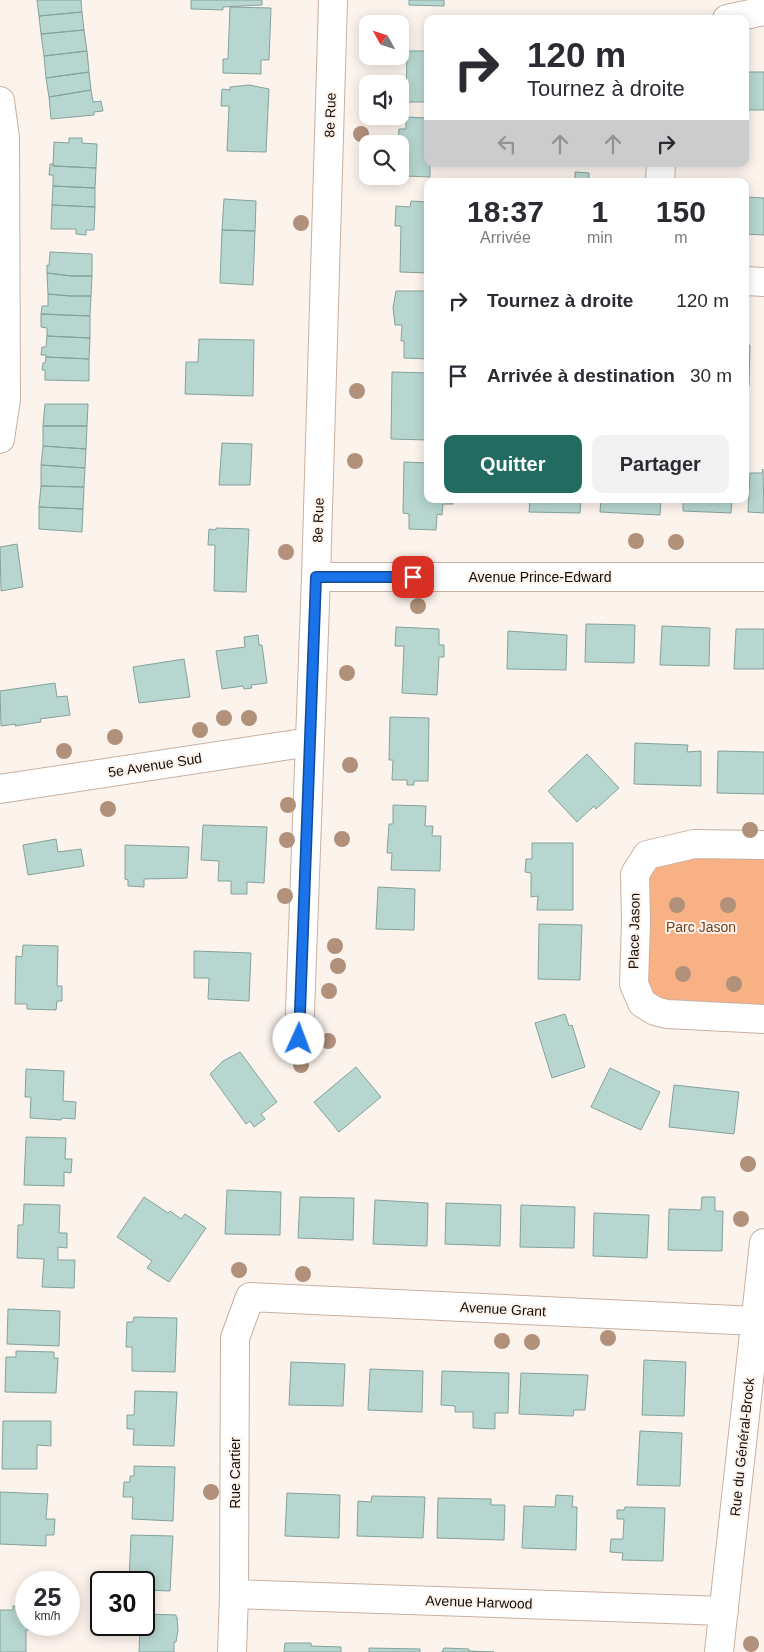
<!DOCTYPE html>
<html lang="fr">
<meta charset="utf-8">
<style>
body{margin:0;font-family:Helvetica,sans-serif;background:#f2f2f3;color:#2b2b33;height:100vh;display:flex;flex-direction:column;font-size:19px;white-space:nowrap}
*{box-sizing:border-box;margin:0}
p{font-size:16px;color:#7c7c81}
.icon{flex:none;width:28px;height:28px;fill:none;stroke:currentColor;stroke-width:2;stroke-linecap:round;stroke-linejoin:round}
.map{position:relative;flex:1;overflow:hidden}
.details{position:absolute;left:424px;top:178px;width:325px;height:325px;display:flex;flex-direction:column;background:#fff;border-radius:10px;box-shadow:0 2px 12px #0003}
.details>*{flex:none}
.banner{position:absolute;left:424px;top:15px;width:325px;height:152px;border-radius:10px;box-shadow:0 2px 12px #0003;background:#fff;color:#2b2b33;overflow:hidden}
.needle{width:32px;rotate:310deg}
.controls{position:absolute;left:359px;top:15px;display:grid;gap:10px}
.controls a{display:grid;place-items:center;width:50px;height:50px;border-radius:10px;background:#fff;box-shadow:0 2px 12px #0003;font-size:25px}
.speed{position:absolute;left:15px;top:1571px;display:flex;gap:10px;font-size:25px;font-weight:700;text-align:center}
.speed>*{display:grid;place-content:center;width:65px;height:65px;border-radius:50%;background:#fff;box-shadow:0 2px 12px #0003;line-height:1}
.speed small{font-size:12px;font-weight:400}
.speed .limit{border:2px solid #111;border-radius:8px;background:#fff;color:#111}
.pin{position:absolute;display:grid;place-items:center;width:42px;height:42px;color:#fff;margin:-21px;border-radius:10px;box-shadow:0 2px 8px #0006}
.me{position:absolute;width:55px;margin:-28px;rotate:2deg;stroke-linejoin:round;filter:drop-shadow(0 0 4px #0008)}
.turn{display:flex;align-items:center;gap:18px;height:105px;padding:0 20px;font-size:22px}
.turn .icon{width:65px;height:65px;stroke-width:2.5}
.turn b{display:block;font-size:35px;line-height:42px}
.lanes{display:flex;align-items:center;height:48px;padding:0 20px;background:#0003;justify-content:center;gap:25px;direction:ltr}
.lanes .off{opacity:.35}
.eta{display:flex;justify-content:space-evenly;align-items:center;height:85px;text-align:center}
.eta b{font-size:30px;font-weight:800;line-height:35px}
.action{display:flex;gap:10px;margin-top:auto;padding:10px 20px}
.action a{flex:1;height:58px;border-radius:10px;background:#236b60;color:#fff;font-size:20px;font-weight:800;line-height:58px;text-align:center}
.action a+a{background:#f2f2f3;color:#2b2b33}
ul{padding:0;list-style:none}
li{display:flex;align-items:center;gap:15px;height:75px;padding:0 20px}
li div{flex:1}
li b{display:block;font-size:19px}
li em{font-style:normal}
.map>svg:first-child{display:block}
</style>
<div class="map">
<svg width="764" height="1652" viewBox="0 0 764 1652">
<rect width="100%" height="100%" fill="#fdf3ed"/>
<path fill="#f8b184" d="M764,845V1019L642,1003L647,855Z"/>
<path fill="#b7d6d0" stroke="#83a29b" d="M37,0H81L82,12L39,16Z
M191,0H262V5L223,7V10L193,9H191Z
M409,0H444V6L409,5Z
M230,7L271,8L269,60H261V74L223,73V59H228Z
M82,12L84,30L41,34L39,16Z
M84,30L87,51L44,56L41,34Z
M87,51L89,72L46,78L44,56Z
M407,51H428V102H406Z
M89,72L91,90L49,97L46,78Z
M745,72H764V110H745Z
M249,85L269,89L266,152L227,151L229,106H221L222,89L230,90V87Z
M91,90L93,102L101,101L103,111L94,112V115L51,119L49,97Z
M406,117L428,118V164H430V177L404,176L405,142H398L399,129H406Z
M69,138H82V143L97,144L96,168L53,166L54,142L69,143Z
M50,164H54L53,166L96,168L95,188L53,186V175H49Z
M575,172L589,173V181H561H575Z
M53,186L95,188V207L52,205Z
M745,197L764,198V235L745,234Z
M224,199L256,201L255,231L222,230Z
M411,201L427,202L428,273L400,272L401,226H395L396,206L410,207Z
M52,205L95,207L94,230H86V235L76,234V229H51Z
M222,230L255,231L253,285L220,283Z
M50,252L92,254V276H71L47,273V265L49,266Z
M47,273L71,276H92L91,296H70L48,294Z
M396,291H428V359L404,358V341H401L402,325H395L393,308Z
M48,294L70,296H91L90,316L41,314L42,306H48Z
M41,314L90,316V338L47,336V328L41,327Z
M47,336L90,338L89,359L46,357V355H41L42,347H46Z
M199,339L254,340L253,396L185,394L186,362H198Z
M745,345H750L749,386L745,385Z
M46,357L89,359V381L45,380V370H42L43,363H45Z
M392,372L427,373L426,395H428V440L391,439Z
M45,404H88L87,426H43Z
M43,426H87L86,449L43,446Z
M222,443L252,444L250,485H219Z
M43,446L86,449L85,468L41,465Z
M404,462L428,463V499H453V504H443L442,515L437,514L436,530L409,529V514L403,513Z
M41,465L85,468L84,487L41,486Z
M763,469L764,513L748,512L750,473H762Z
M41,486L84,487L83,509L39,507Z
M530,499H581L580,513L529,512Z
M601,499H661L660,515L600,512Z
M683,499H732L731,513L683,511Z
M39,507L83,509L82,532L39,529Z
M216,528L249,529L246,592L214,591L215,545H208L209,529L216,530Z
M17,544L23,587L1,591L0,547Z
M586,624L635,625L634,663L585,662Z
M662,626L710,628L709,666L660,665Z
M396,627L439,629V645H444V657H439L437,695L402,693L404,646H395Z
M736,629H764V669H734Z
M508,631L567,635L566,670L507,669Z
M258,635L259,645H262L267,683L251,685L252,688L244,689L243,686L222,689L216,651L245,647L244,637Z
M184,659L190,697L139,703L133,667Z
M55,683L57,697L67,696L70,715L40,719L41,722L15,726L16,724L1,726L0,691Z
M390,717L429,718L428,781H414V785H407V780H392L393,760H389Z
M635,743L688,745L687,752L701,751V786L634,784Z
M718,751L764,752V794L717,793Z
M587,754L619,788L596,809L594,806L577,822L548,791Z
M393,805L426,806L425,826H433L432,836H441L440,871L391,870L392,853H387L389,824H393Z
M203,825L267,827L264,883L247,882V894H231V881H218L219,861L201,860Z
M56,839L58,852L81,849L84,866L28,875L23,845Z
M532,843H573V910H537L538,896L531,897V873L525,872L526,859H532Z
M125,845L189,847L187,878L144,879V887L128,886V880L125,879Z
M378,887L415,889L414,930L376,929Z
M539,924L582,925L580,980L538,979Z
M23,945L58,946L57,986H62V1001H57L56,1010L27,1009V1004H15L16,956L22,957Z
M194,951L251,953L249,1001L208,999L209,978H194Z
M565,1014L569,1026L572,1025L585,1067L552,1078L535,1023Z
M240,1052L277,1102L261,1114L265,1119L254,1127L250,1121L246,1124L210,1074L223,1061Z
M356,1067L381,1097L339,1132L314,1102Z
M610,1068L660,1092L641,1130L591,1107Z
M26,1069L64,1071L63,1101L76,1102L75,1119L62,1118L61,1120L30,1118L31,1097H25Z
M674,1085L739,1092L734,1134L669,1127Z
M26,1137L66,1138L65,1159H72L71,1173L64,1172V1186L24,1185Z
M227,1190L281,1192L280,1235L225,1234Z
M144,1197L168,1213L170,1211L181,1219L185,1214L206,1228L169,1282L147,1268L152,1261L117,1237Z
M300,1197L354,1198L353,1240L298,1238Z
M702,1197H715V1211H723L722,1251L668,1250L669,1209L701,1210Z
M375,1200L428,1203L427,1246L373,1244Z
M446,1203L501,1205L500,1246L445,1244Z
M24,1204L60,1205L59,1233H67V1248L58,1247V1260H75L74,1288L42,1287L44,1259L17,1258L18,1225H23Z
M521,1205L575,1207L574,1248L520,1247Z
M594,1213L649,1215L647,1258L593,1256Z
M8,1309L60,1311L59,1346L7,1344Z
M134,1317L177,1318L175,1372L132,1371V1347H126L127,1322H133Z
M16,1351L54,1352V1358H58L56,1393L5,1392L6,1357H16Z
M644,1360L686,1362L684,1416L642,1415Z
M291,1362L345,1364L343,1406L289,1405Z
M370,1369L423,1371L422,1412L368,1410Z
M442,1371L509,1373L508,1413H495V1429L473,1428V1412H455V1406L441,1405Z
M521,1373L588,1375L585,1410H574L573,1416L519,1414Z
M135,1391L177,1392L174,1446L133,1445L134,1429H127V1415H134Z
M3,1421H51V1446L37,1445V1469H2Z
M640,1431L682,1433L680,1486L637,1485Z
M134,1466L175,1467L173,1521L132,1519L133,1497H123L124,1482H130V1476H134Z
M0,1492L48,1494L46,1519H55L54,1535H46V1546L0,1544Z
M287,1493L340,1495L339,1538L285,1536Z
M556,1495L573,1496L572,1507H577L576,1550L522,1548L524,1506L555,1507Z
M372,1496L425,1497L423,1538L357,1536L358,1501L371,1502Z
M438,1498L491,1499V1505H505L504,1540L437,1538Z
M625,1507L665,1508L663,1561L622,1560L623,1553L610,1552L611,1539H623L624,1519H617V1510H624Z
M131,1535L173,1536L170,1591L144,1590V1582H129Z
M13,1606H22V1610H26V1625H40L39,1630H26V1652H0V1610H13Z
M144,1614L176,1615V1617H177L178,1630L176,1642H174V1652H139L140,1626L136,1625H144Z
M285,1643H311V1646L341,1647V1652H284Z
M369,1648L420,1649V1652H369Z
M444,1648L469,1649V1651L494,1652H442Z"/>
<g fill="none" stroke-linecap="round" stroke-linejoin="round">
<g stroke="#c8b0a1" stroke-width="30">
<path id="minor" d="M727,19L764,11
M0,101L5,138L6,399L0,439
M660,181L661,164
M745,281L764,282
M316,577H764
M0,789L310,742
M764,845L694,844L647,855L635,874L636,922L634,984L642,1003L655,1011L667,1014L764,1019
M299,1039L316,577L333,0
M234,1594L724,1611
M232,1652L234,1594L235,1338L250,1297L756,1321
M719,1652L764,1243"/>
</g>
<use href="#minor" stroke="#fff" stroke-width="28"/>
</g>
<g fill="#b1917a">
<circle cx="361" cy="134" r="8"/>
<circle cx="301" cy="223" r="8"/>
<circle cx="357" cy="391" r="8"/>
<circle cx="355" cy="461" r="8"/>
<circle cx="636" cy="541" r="8"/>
<circle cx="676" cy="542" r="8"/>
<circle cx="286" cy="552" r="8"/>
<circle cx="418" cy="606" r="8"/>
<circle cx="347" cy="673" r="8"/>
<circle cx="224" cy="718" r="8"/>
<circle cx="249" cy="718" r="8"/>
<circle cx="200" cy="730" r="8"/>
<circle cx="115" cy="737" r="8"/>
<circle cx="64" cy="751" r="8"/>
<circle cx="350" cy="765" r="8"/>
<circle cx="288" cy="805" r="8"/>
<circle cx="108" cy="809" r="8"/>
<circle cx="750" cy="830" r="8"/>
<circle cx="342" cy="839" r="8"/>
<circle cx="287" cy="840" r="8"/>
<circle cx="285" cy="896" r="8"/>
<circle cx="677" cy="905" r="8"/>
<circle cx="728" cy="905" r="8"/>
<circle cx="335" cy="946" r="8"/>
<circle cx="338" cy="966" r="8"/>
<circle cx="683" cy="974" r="8"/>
<circle cx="734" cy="984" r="8"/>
<circle cx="329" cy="991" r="8"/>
<circle cx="328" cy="1041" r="8"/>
<circle cx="301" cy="1065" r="8"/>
<circle cx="748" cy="1164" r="8"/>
<circle cx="741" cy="1219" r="8"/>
<circle cx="239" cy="1270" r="8"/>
<circle cx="303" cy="1274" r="8"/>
<circle cx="608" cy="1338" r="8"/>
<circle cx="502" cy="1341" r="8"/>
<circle cx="532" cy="1342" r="8"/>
<circle cx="211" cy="1492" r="8"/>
<circle cx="751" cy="1644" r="8"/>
</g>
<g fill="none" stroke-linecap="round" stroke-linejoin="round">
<g stroke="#114b97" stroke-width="12">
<path id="route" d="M299,1039L316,577H413"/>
</g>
<use href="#route" stroke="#1a73e8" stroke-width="9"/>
</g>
<g text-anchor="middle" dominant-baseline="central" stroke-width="4" stroke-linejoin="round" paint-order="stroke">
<g font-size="14" fill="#150d08" stroke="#fdf3ed">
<text transform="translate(330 115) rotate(-88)">8e Rue</text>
<text transform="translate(318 520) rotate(-88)">8e Rue</text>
<text x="540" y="577">Avenue Prince-Edward</text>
<text transform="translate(155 765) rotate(-9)">5e Avenue Sud</text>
<text transform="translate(634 931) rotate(-89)">Place Jason</text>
<text transform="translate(503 1309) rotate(3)">Avenue Grant</text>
<text transform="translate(742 1447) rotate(-84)">Rue du Général-Brock</text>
<text transform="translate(235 1473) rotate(-90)">Rue Cartier</text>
<text transform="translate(479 1602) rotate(2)">Avenue Harwood</text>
</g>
<g font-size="14" fill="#73401c" stroke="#fdf3ed">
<text x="701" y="927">Parc Jason</text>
</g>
</g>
</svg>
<div class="controls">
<a><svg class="needle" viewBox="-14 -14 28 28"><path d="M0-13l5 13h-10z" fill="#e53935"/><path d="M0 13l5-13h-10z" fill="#7c7c81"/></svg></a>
<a><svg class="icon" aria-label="sound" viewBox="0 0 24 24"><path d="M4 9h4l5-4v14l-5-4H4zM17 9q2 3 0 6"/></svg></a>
<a><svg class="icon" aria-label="search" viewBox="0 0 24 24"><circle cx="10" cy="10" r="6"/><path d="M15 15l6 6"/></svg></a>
</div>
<div class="speed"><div>25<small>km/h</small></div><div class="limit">30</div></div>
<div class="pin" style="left:413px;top:577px;background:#d93025"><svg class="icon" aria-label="arrive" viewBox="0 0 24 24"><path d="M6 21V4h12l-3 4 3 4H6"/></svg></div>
<svg class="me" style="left:299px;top:1039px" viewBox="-20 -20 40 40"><circle r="19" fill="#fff"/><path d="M0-13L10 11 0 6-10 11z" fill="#1a73e8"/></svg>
<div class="banner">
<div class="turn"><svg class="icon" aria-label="right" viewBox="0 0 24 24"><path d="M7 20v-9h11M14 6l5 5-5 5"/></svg><div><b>120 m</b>Tournez à droite</div></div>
<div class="lanes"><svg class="icon off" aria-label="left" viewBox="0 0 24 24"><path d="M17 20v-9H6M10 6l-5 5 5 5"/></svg><svg class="icon off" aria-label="ahead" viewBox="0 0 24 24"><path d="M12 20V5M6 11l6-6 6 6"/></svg><svg class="icon off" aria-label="ahead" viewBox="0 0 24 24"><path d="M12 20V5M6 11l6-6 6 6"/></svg><svg class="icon" aria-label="right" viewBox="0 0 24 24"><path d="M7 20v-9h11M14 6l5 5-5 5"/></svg></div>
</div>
<section class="details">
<div class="eta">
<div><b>18:37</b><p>Arrivée</p></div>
<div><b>1</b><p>min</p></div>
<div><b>150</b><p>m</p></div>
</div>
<ul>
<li><svg class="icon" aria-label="right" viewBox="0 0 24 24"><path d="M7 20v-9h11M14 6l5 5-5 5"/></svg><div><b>Tournez à droite</b></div><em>120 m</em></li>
<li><svg class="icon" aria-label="arrive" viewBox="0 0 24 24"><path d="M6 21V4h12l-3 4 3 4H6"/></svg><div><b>Arrivée à destination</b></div><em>30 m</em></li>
</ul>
<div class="action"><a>Quitter</a><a>Partager</a></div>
</section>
</div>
